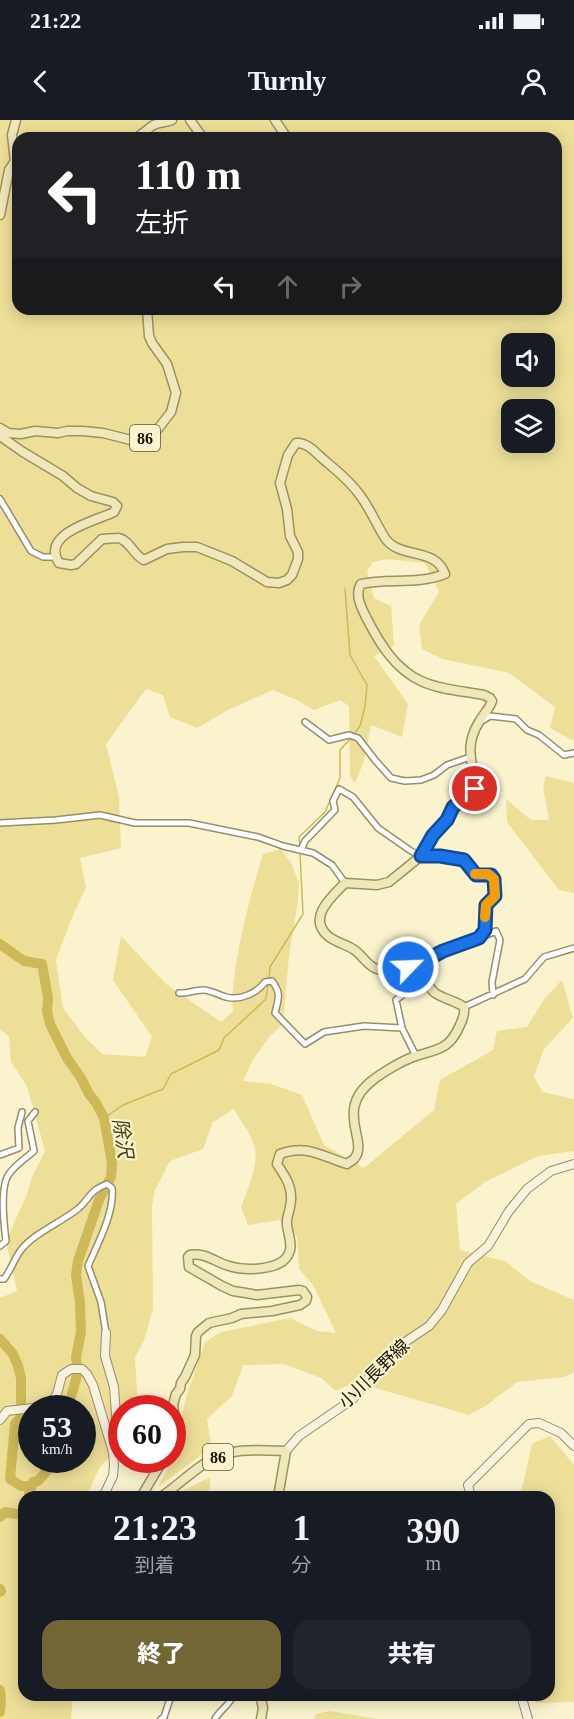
<!DOCTYPE html>
<html lang="ja">
<meta charset="utf-8">
<style>
body{margin:0;font-family:"Times New Roman","Noto Sans JP",serif;background:#20242c;color:#f1f3f6;height:100vh;display:flex;flex-direction:column;font-size:22px;white-space:nowrap}
*{box-sizing:border-box;margin:0}
p{font-size:20px;color:#9ea1a6}
.icon{flex:none;width:33px;height:33px;fill:none;stroke:currentColor;stroke-width:2;stroke-linecap:round;stroke-linejoin:round}
.map{position:relative;flex:1;overflow:hidden}
.drawer{position:absolute;left:18px;top:1371px;width:537px;height:210px;display:flex;flex-direction:column;background:#171b24;border-radius:18px;box-shadow:0 3px 15px #0003}
.drawer>*{flex:none}
.top-card{position:absolute;left:12px;top:12px;width:550px;height:183px;border-radius:18px;box-shadow:0 3px 15px #0003;background:#202124;color:#fff;overflow:hidden}
.controls{position:absolute;left:501px;top:213px;display:grid;gap:12px}
.controls a{display:grid;place-items:center;width:54px;height:54px;border-radius:12px;background:#171b24;box-shadow:0 3px 15px #0003;font-size:30px}
.speed{position:absolute;left:18px;top:1275px;display:flex;gap:12px;font-size:30px;font-weight:700;text-align:center}
.speed>*{display:grid;place-content:center;width:78px;height:78px;border-radius:50%;background:#171b24;box-shadow:0 3px 15px #0003;line-height:1}
.speed small{font-size:15px;font-weight:400}
.speed .limit{border:9px solid #d22;background:#fff;color:#111}
.pin{position:absolute;display:grid;place-items:center;width:51px;height:51px;color:#fff;margin:-26px;border:3px solid #fff;border-radius:50%;box-shadow:0 2px 6px #0007}
.me{position:absolute;width:66px;margin:-33px;rotate:66deg;stroke-linejoin:round;filter:drop-shadow(0 0 4px #0008)}
.turn{display:flex;align-items:center;gap:21px;height:126px;padding:0 24px;font-size:27px}
.turn .icon{width:78px;height:78px;stroke-width:2.5}
.turn b{display:block;font-size:42px;line-height:51px}
.lanes{display:flex;align-items:center;height:57px;padding:0 24px;background:#0003;justify-content:center;gap:30px;direction:ltr}
.lanes .off{opacity:.35}
.eta{display:flex;justify-content:space-evenly;align-items:center;height:102px;text-align:center}
.eta b{font-size:36px;font-weight:800;line-height:42px}
.action{display:flex;gap:12px;margin-top:auto;padding:12px 24px}
.action a{flex:1;height:69px;border-radius:18px;background:#726734;color:#fff;font-size:24px;font-weight:800;line-height:69px;text-align:center}
.action a+a{background:#20242c;color:#f1f3f6}
.status{display:flex;justify-content:space-between;align-items:center;height:42px;padding:0 30px;background:#171b24;direction:ltr}
.status svg{height:16px;fill:currentColor}
header{display:flex;justify-content:space-between;align-items:center;height:78px;padding:0 24px;background:#171b24;font-size:27px;font-weight:800}
.map>svg:first-child{display:block}
</style>
<div class="status"><b>21:22</b><svg viewBox="0 0 49 12"><path d="M0 12V9h3v3zM5 12V6h3v6zM10 12V3h3v9zM15 12V0h3v12zM26 1h20v11H26zM47 4h2v5h-2z"/></svg></div>
<header><svg class="icon" aria-label="back" viewBox="0 0 24 24"><path d="M15 5l-7 7 7 7"/></svg>Turnly<svg class="icon" aria-label="person" viewBox="0 0 24 24"><circle cx="12" cy="8" r="4"/><path d="M4 21q1-7 8-7t8 7"/></svg></header>
<div class="map">
<svg width="574" height="1599" viewBox="0 0 574 1599">
<rect width="100%" height="100%" fill="#faf3ce"/>
<path fill="#f1e8bc" d="M337,1371L339,1377H281L282,1374Z"/>
<path fill="#eddf98" fill-rule="evenodd" d="M0,0H574V621L550,608L555,587L509,553L443,539L422,529L419,505L439,472L425,443L387,439L373,442L367,451L374,478L391,486L394,526L374,536L408,584L402,617L371,605L364,641L355,663L350,656L349,586L340,580L314,590L295,579L273,570L228,590L197,608L170,597L163,575L146,569L106,624L119,677L121,728L80,738L86,767L71,800L56,840L63,888L84,916L102,934L145,937L152,917L113,860L121,816L166,864L221,902L233,891C231,875 234,861 236,844C242,807 252,770 263,734L281,729L291,743L299,763L298,781L289,836L284,892L281,906L269,917L252,941L243,961L271,964L302,975L324,1025L364,1048L434,990L440,960L493,930L497,911L527,907L544,879L562,860L573,898L544,929L534,956L542,972L574,979V1031L538,1036L485,1062L456,1084L460,1130L505,1141L530,1161L574,1180V1252L564,1257L517,1262L487,1285L469,1295L355,1262L336,1271L321,1258L284,1244L243,1245L232,1276L207,1299L211,1324L199,1337L158,1367L180,1325L181,1300L187,1274L205,1222L221,1212L290,1198L317,1211L336,1213L313,1165L299,1149L297,1117L280,1100L248,1105L241,1087C248,1068 261,1042 253,1022C249,1011 240,1000 234,989L213,1002L203,1029L170,1041L154,1072L152,1088L153,1189L144,1220L135,1238L138,1288H122L121,1326L100,1347L86,1377H24V1575H73L71,1599H0V1178L17,1171L6,1121L27,1074L32,1057L45,1031L27,966L11,942L9,917L0,909ZM18,18H556V189H18ZM512,224H544V256H512ZM512,290H544V322H512ZM32,1288H82V1340H32Z
M546,656L574,663V773L559,770L507,702L506,679L531,700H549L543,667Z
M550,1316L574,1345V1582L536,1583L535,1575H549V1377H520L532,1324Z
M210,1357V1368L208,1377H171Z
M330,1591L378,1599H314L316,1594Z"/>
<g fill="none" stroke-linecap="round" stroke-linejoin="round">
<path stroke="#cdb958" stroke-width="1.5" d="M345,469L350,535L367,565L365,586L360,606L354,614
M300,727L299,717L325,692L340,658V630L351,618
M269,859L270,847L303,794L300,732
M104,998L123,985L163,969L171,954L219,930L224,918L266,879L268,864"/>
<path stroke="#cdb958" stroke-width="10" d="M0,824L24,841L42,844L48,878L47,891L50,904L67,938L81,958L89,974L96,983L104,998L112,1043L111,1057L99,1080L78,1141L76,1155L80,1183L81,1212L76,1237L78,1252L68,1288
M0,1219L13,1234L18,1246L21,1258V1297L15,1304L10,1359L21,1366H26L30,1371
M29,1374L33,1362L38,1361L51,1346V1340
M0,1397L5,1392L22,1395L24,1388
M0,1469L1,1471L0,1472
M0,1570L1,1580L0,1592"/>
<g stroke="#958e6c" stroke-width="8">
<path id="street" d="M0,379L31,431L43,437H55
M482,601L490,596L516,599L527,610L539,615L564,635L574,633
M305,602L329,620L349,615L358,618L375,640L391,658L405,661L421,660L434,655L447,645L470,637
M0,703L56,700L100,695L135,703H189L258,717L283,726L313,733L332,745L345,763
M301,730L305,721L335,690L333,681L339,669L353,677L378,708L411,731L421,736H440L464,740L476,755H491L494,759L495,776L486,785L485,810L479,818
M179,873C187,874 194,870 203,870C211,870 218,875 226,877C240,881 257,873 265,862L272,861C282,874 278,879 275,893L305,924L324,912L364,906L402,908
M464,887L525,859L544,837L574,828
M416,936L402,908L396,880L415,865V850C436,828 469,823 496,811L500,820L492,862L493,875
M0,1035L19,1028L18,1008L22,992
M0,1126L6,1121C4,1105 0,1066 9,1054C15,1045 26,1038 34,1031L28,1001L35,992
M0,1159H4C11,1150 14,1139 21,1130C34,1113 62,1102 79,1088C91,1077 89,1071 107,1064L112,1068C115,1092 97,1125 88,1146L101,1182L106,1213
M161,1599L164,1597L170,1579L174,1575
M215,1599C220,1590 231,1584 233,1575"/>
</g>
<g stroke="#958e6c" stroke-width="10">
<path id="secondary" d="M106,1213L105,1236L114,1267L118,1322L113,1332
M0,1300L7,1291L33,1288L51,1283L57,1274L62,1255L71,1249H82L87,1254L93,1265L113,1332L114,1345L113,1356L103,1377
M286,1331L299,1316L353,1279L371,1255L388,1236L408,1220L429,1206L442,1190L468,1143L488,1126L509,1091L527,1069L551,1051L574,1044
M471,1377L468,1365L529,1304L539,1303L561,1313L574,1326
M521,1575L528,1599"/>
</g>
<g stroke="#9d925e" stroke-width="11">
<path id="primary" d="M190,0L203,18
M275,0L287,18
M136,18C142,14 147,10 152,6C158,2 165,3 172,0
M0,95L9,50L15,41L12,15L16,0
M0,308L8,313L21,314L35,311L58,313L67,311H83L103,313L131,320L146,318L154,314L171,292L176,273L167,244L152,223L149,216L147,189
M0,316L23,332L63,356L77,368L91,376L113,382L117,386L114,392C96,401 40,413 59,443L71,445L76,444L102,419C107,419 113,418 118,418C130,420 133,435 144,440L167,429L183,427H197L232,441L267,462L279,463L287,460L292,455L298,439V432L290,416L287,389L280,363L288,335L296,323C307,322 315,332 323,339C336,350 349,360 359,374C370,388 376,404 385,418C400,440 435,426 445,454C417,465 388,458 361,464C354,475 362,489 367,499C380,524 395,549 421,561C440,570 464,571 484,575L490,578L492,581C489,590 483,594 479,602C463,628 474,643 475,669L453,687L446,700L433,715L421,736L389,762L377,765L345,763C331,777 307,798 328,816C335,822 345,824 353,829C362,834 367,846 377,849C388,853 399,843 409,847C422,852 426,865 435,873C444,879 456,881 464,887C465,894 463,899 460,905C449,931 437,929 413,937C402,941 383,952 373,960C333,990 370,1022 354,1039C352,1041 349,1042 347,1044C321,1036 307,1024 280,1034L277,1044C287,1059 294,1069 290,1087C289,1094 286,1098 287,1105C288,1114 293,1125 289,1133C282,1151 245,1151 229,1146C215,1142 205,1132 190,1135L188,1137L189,1147L222,1166L233,1171L246,1173L257,1175L299,1170L303,1171L307,1177L306,1181L300,1185L272,1191L241,1194L232,1198L209,1203L198,1212L196,1216L195,1235L185,1257L181,1263L180,1269L176,1274L173,1285L176,1309L172,1321
M141,1377L163,1340
M161,1377C177,1366 191,1352 207,1342C230,1327 260,1330 286,1331L278,1377
M260,1575L263,1588L261,1599"/>
</g>
<use href="#street" stroke="#fff" stroke-width="5"/>
<use href="#secondary" stroke="#f8f3dd" stroke-width="8"/>
<use href="#primary" stroke="#f0e7bb" stroke-width="8"/>
</g>
<g fill="none" stroke-linecap="round" stroke-linejoin="round">
<g stroke="#114b97" stroke-width="15">
<path id="route" d="M408,847L415,850L422,842L443,831L479,818L485,810L486,785L495,776L494,759L491,755H476L464,740L440,736H421L433,715L447,700L453,687L475,669"/>
</g>
<use href="#route" stroke="#1a73e8" stroke-width="10"/>
<path stroke="#f59e0b" stroke-width="10" d="M475,754H488L494,759L495,776L486,785L485,797"/>
</g>
<g text-anchor="middle" dominant-baseline="central" stroke-width="4.5" stroke-linejoin="round" paint-order="stroke">
<g fill="#faf3ce" stroke="#5a5642" stroke-width="1.5">
<rect x="130" y="305" width="30" height="26" rx="4.5"/>
<rect x="203" y="1324" width="30" height="26" rx="4.5"/>
</g>
<g font-size="16" font-weight="bold" fill="#151206">
<text x="145" y="318">86</text>
<text x="218" y="1337">86</text>
</g>
<g font-size="18" fill="#151206" stroke="#faf3ce">
<text transform="translate(374 1254) rotate(-44)">小川長野線</text>
</g>
<g font-size="20" font-style="italic" fill="#463e15" stroke="#faf3ce">
<text transform="translate(123 1018) rotate(81)">除沢</text>
</g>
</g>
</svg>
<div class="controls">
<a><svg class="icon" aria-label="sound" viewBox="0 0 24 24"><path d="M4 9h4l5-4v14l-5-4H4zM17 9q2 3 0 6"/></svg></a>
<a><svg class="icon" aria-label="layers" viewBox="0 0 24 24"><path d="M12 4l9 5-9 5-9-5zM3 14l9 5 9-5"/></svg></a>
</div>
<div class="speed"><div>53<small>km/h</small></div><div class="limit">60</div></div>
<div class="pin" style="left:475px;top:669px;background:#d93025"><svg class="icon" aria-label="arrive" viewBox="0 0 24 24"><path d="M6 21V4h12l-3 4 3 4H6"/></svg></div>
<svg class="me" style="left:408px;top:847px" viewBox="-20 -20 40 40"><circle r="17" fill="#1a73e8" stroke="#fff" stroke-width="3"/><path d="M0-11L8 9 0 5-8 9z" fill="#fff"/></svg>
<div class="top-card">
<div class="turn"><svg class="icon" aria-label="left" viewBox="0 0 24 24"><path d="M17 20v-9H6M10 6l-5 5 5 5"/></svg><div><b>110 m</b>左折</div></div>
<div class="lanes"><svg class="icon" aria-label="left" viewBox="0 0 24 24"><path d="M17 20v-9H6M10 6l-5 5 5 5"/></svg><svg class="icon off" aria-label="ahead" viewBox="0 0 24 24"><path d="M12 20V5M6 11l6-6 6 6"/></svg><svg class="icon off" aria-label="right" viewBox="0 0 24 24"><path d="M7 20v-9h11M14 6l5 5-5 5"/></svg></div>
</div>
<section class="drawer">
<div class="eta">
<div><b>21:23</b><p>到着</p></div>
<div><b>1</b><p>分</p></div>
<div><b>390</b><p>m</p></div>
</div>
<div class="action"><a>終了</a><a>共有</a></div>
</section>
</div>
